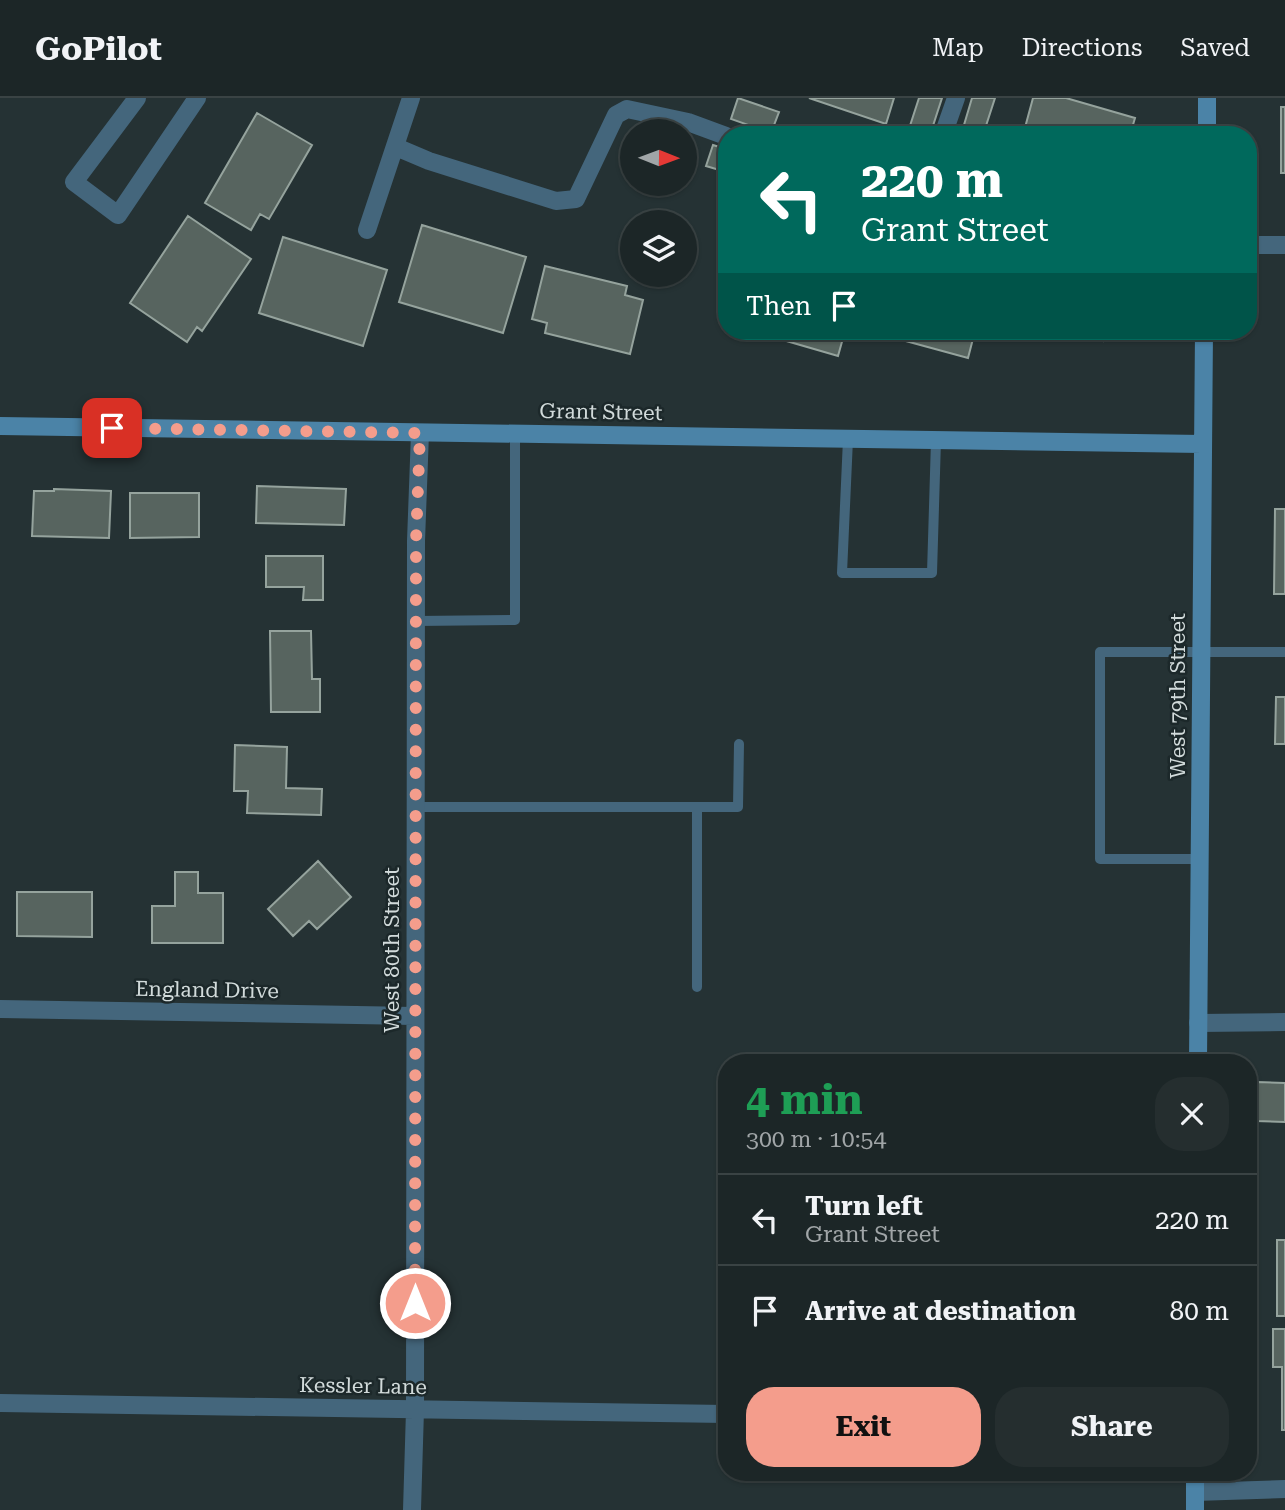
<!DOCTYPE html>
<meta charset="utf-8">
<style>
body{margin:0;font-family:"Roboto Serif",serif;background:#252e2f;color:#f1f3f6;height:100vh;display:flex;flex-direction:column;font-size:26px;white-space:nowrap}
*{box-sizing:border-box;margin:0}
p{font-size:23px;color:#a0a5a7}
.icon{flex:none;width:38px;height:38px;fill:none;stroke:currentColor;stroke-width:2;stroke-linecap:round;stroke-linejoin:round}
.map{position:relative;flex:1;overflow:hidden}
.details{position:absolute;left:718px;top:956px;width:539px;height:427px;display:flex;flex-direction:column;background:#1c2627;border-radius:28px;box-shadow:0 2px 5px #0004,0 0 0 2px #3a4344}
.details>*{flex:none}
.guide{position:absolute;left:718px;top:28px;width:539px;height:214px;border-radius:28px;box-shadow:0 2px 5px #0004,0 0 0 2px #3a4344;background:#00695c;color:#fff;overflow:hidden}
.needle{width:46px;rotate:91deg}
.fabs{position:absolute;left:620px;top:21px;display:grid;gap:14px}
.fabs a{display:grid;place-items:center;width:77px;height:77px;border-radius:50%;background:#1c2627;box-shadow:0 2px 5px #0004,0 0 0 2px #3a4344;font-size:35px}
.pin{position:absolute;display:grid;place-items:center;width:60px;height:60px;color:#fff;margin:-30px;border-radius:14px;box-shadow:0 4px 10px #0006}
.me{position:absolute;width:77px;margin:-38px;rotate:0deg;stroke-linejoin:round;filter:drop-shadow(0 0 5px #0008)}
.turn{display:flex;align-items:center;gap:24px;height:147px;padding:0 28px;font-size:32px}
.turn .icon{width:91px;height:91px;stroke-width:2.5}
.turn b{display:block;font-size:49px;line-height:60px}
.then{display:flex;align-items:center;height:66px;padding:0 28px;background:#0003;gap:14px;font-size:26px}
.round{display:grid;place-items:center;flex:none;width:74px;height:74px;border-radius:28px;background:#252e2f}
.head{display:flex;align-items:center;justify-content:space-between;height:119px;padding:0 28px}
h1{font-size:42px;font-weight:700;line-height:52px;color:#1e9e55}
.button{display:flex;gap:14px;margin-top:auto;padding:14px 28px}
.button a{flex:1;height:80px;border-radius:28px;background:#f49d8c;color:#111;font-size:28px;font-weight:700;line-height:80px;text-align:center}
.button a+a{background:#252e2f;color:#f1f3f6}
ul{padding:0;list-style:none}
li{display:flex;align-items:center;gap:21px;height:91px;padding:0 28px;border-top:2px solid #3a4344}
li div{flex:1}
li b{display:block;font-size:26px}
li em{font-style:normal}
header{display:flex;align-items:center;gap:42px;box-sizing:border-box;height:98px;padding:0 35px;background:#1c2627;border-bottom:2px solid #3a4344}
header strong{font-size:33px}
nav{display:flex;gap:38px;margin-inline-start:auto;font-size:24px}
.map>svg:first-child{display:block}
</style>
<header>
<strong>GoPilot</strong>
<nav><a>Map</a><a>Directions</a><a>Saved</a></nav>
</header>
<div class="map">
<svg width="1285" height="1412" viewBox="0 0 1285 1412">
<rect width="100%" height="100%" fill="#253234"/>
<path fill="#57645f" stroke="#95a39d" stroke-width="2" d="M738,0L779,14L771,35L731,21Z
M809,0H894L886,26Z
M919,0H942L930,37H907Z
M972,0H995L983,37H961Z
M1033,0H1066L1135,20L1130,37H1023Z
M1281,9H1285V75H1281Z
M257,15L312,47L269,121L260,116L251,132L205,105Z
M713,47L726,51V74L706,68Z
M188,118L251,161L202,233L197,229L187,244L130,205Z
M422,127L526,159L503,235L399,204Z
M283,139L387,172L363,248L259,215Z
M545,168L627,188L625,197L643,202L630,256L545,235L547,225L532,221Z
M752,233H845L838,258Z
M869,233H975L968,260Z
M1071,233H1106L1103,243Z
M257,388L346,391L344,427L256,425Z
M54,391L111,393L109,440L32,438L34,393H54Z
M130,395H199V439L130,440Z
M1275,411H1285V496H1274Z
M266,458H323V502H303L304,489H266Z
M270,533H311L312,581H320V614H271Z
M1276,599H1285V646H1275Z
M235,647L287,649L286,690L322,691L321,717L247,715L248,693H234Z
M318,763L351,799L317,831L309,823L293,838L268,811Z
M175,774H198V795H223V845H152V808H175Z
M17,794H92V839L17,838Z
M1257,984L1285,985V1024L1256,1023Z
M1277,1142H1285V1218H1277Z
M1273,1231H1285V1332H1282V1269H1273Z"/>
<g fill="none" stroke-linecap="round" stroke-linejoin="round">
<path stroke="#44667c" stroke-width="10" d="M848,341L842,475H932L936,342
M416,523L515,522V336
M415,709H738L739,646
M1200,761H1100V554H1285
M697,889V709"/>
<path stroke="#44667c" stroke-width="18" d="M137,0L74,84L118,117L197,0
M943,37L956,0
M396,49L429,63L556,103L576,101L616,17L627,11L688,24L726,38
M367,132L411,0
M1248,147H1285
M0,911L414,918
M1198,925L1285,924
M0,1305L726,1316
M1195,1394L1285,1391
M412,1412L415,1312L416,443L420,335"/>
<path stroke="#4b83a7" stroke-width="18" d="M1207,37V0
M0,328L1202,346
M1198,964L1204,233
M1195,1374V1412"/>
</g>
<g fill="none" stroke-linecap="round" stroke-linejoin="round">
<path stroke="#f49d8c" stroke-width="12" stroke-dasharray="0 21.6" d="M112,330L420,335L416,443L415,1205"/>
</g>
<g text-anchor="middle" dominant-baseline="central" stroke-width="5" stroke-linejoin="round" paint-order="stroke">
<g font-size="21" fill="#d2dbdb" stroke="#1c282a">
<text transform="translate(601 314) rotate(1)">Grant Street</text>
<text transform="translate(1178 598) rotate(-90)">West 79th Street</text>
<text transform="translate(392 852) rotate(-90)">West 80th Street</text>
<text transform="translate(207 892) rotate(1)">England Drive</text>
<text transform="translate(363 1288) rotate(1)">Kessler Lane</text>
</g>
</g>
</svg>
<div class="fabs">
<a><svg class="needle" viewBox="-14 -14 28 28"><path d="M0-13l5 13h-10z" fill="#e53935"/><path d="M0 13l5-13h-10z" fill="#a0a5a7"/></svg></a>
<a><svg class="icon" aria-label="layers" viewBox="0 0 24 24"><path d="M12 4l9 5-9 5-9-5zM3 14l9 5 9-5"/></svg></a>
</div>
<div class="pin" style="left:112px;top:330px;background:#d93025"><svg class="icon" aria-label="arrive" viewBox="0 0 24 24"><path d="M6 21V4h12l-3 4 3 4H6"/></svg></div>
<svg class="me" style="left:415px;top:1205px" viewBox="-20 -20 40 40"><circle r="17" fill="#f49d8c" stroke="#fff" stroke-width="3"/><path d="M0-11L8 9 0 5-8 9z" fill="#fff"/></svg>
<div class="guide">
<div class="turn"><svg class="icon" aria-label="left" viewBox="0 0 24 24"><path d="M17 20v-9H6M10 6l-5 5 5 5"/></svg><div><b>220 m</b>Grant Street</div></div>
<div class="then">Then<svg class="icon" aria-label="arrive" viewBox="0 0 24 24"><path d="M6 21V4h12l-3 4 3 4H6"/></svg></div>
</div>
<section class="details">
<div class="head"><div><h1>4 min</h1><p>300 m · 10:54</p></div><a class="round"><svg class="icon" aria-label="close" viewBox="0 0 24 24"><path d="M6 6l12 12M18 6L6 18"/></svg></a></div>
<ul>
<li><svg class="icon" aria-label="left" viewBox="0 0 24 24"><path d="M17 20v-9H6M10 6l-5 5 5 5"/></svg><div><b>Turn left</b><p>Grant Street</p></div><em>220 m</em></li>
<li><svg class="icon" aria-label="arrive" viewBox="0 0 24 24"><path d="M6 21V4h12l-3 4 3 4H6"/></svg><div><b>Arrive at destination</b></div><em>80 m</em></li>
</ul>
<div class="button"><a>Exit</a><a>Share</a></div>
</section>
</div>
